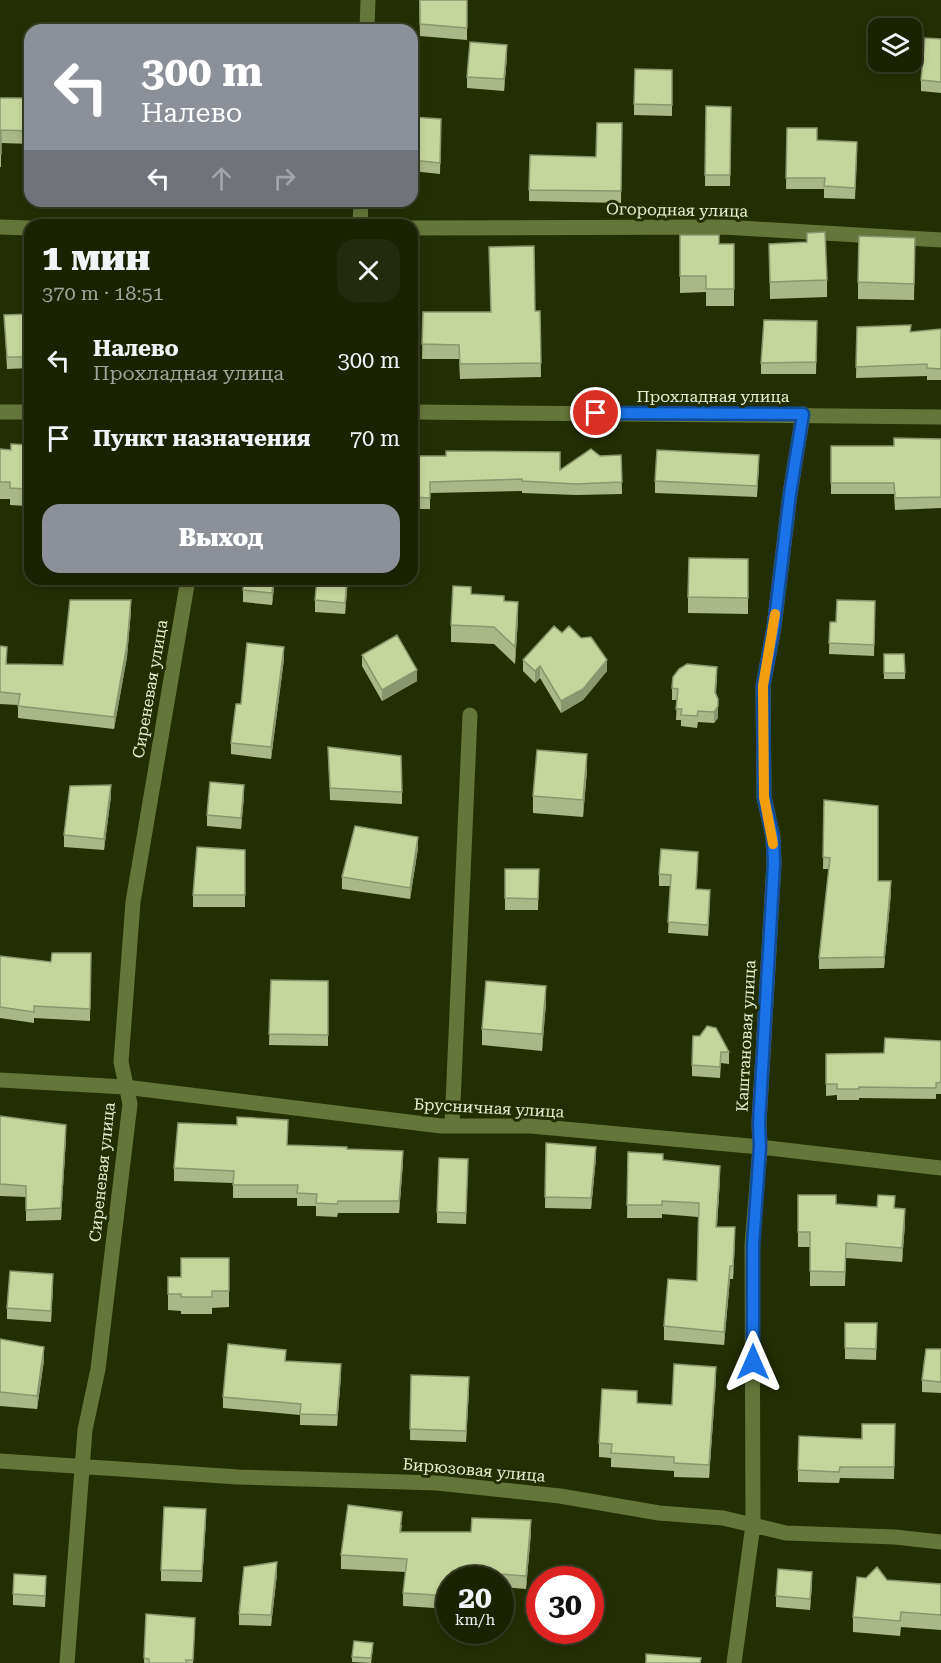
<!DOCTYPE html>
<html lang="ru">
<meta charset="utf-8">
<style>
body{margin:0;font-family:"Roboto Serif",serif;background:#242a0c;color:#f1f3f6;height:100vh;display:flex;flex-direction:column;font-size:22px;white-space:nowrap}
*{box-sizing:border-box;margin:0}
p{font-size:20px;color:#a0a499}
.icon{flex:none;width:33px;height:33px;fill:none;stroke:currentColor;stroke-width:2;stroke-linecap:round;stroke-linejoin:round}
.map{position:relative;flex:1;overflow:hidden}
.details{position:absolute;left:24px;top:219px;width:394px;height:366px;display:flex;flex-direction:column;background:#1b2202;border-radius:18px;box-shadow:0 3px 9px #0003,0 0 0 2px #393f24}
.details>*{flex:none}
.guide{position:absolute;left:24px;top:24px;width:394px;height:183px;border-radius:18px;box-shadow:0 3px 9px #0003,0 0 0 2px #393f24;background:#8c9099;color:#fff;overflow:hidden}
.buttons{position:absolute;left:868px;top:18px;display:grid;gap:12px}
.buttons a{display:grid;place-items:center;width:54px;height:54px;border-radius:12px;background:#1b2202;box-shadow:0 3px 9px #0003,0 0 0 2px #393f24;font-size:30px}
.speed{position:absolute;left:436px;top:1566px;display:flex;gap:12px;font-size:30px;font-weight:700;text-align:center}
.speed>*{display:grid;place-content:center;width:78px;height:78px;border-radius:50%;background:#1b2202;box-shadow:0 3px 9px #0003,0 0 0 2px #393f24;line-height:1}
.speed small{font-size:15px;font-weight:400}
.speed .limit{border:9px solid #d22;background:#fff;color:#111}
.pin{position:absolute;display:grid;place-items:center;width:51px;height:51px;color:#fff;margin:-26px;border:3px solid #fff;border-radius:50%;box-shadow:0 2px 6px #0007}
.me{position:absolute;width:66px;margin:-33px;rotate:0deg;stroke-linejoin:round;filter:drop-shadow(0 0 4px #0008)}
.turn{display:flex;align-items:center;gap:21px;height:126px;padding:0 18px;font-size:27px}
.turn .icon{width:78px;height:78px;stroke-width:2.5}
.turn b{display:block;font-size:42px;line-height:51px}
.lanes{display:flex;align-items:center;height:57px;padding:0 18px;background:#0003;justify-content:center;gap:30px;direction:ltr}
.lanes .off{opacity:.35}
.round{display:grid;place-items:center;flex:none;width:63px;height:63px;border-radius:18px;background:#242a0c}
.head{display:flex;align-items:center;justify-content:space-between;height:102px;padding:0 18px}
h1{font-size:36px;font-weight:800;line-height:45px}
.primary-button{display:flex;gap:12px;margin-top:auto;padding:12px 18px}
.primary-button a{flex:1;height:69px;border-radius:18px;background:#8c9099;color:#fff;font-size:24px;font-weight:800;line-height:69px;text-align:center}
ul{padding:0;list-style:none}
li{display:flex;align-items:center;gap:18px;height:78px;padding:0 18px}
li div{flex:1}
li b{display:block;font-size:22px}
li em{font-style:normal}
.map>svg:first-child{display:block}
</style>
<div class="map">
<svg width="941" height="1663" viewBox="0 0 941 1663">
<rect width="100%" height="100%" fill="#242e03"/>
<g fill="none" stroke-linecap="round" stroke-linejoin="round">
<path stroke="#65763a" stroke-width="15" d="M367,30L368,0
M360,225L361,201
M0,227L30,228
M412,228L724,227L941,240
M0,412H30
M412,412L941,417
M0,1080L125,1087L441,1126H531L760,1147L941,1168
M452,1126L470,715
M0,1461L238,1477L437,1483L560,1496L659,1513L723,1518L786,1533L895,1537L941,1542
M67,1663L85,1430L98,1369L130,1104L121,1062L133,902L188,579
M734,1663L753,1525L752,1245L760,1147L759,1123L774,863L773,837L764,797L763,686L774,627L790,494L803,414"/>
</g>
<path fill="#a9b886" d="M419,0H467V40L420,36Z
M941,39V93L921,91V80Z
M507,56L504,91L467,88V77Z
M672,70V116L634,115V104Z
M30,95V144L1,143V167H0V98H28Z
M706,106L731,107L730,186H705Z
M412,117L441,131L440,174L412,171Z
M622,123L621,203L529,201V190L596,157Z
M787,128L817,140L857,153L855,199L824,198V189H786Z
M63,201H93V202Z
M680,235L719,244H734V306H706V292L680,293Z
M769,244L827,280V297L770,299Z
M915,254L914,300L858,299V282Z
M540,311L541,377L460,379L459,359H422L423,312H491Z
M30,314V368L7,369L4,315Z
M857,327L911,332L941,329V380H927V376L856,378Z
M817,332L816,374H761V363Z
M941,439V508L895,510L894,494H831V446H894Z
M0,449L29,461L27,506L10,505V499H0Z
M621,455L622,494L576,495L522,493V491L430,493V509H412V456H446L560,470L600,456Z
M759,466L757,497L655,493V481Z
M748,559V614L688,613V597Z
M275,579L272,605L243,602V590Z
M348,579L345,614L315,612V600Z
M471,594L504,601L518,619L515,664L494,644L451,642V625Z
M875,601L874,656L829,654L830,622H836Z
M131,611L127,657L114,729L18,718V705L0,704V646L7,659V664L63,665Z
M884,654L905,673V679H884Z
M362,655L417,681L382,701L362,666Z
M284,659L271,759L231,754V743L241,704Z
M523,660L607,671L583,700L561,713L540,678L535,683L523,671Z
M717,678L716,694L718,710V718L714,723L698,722L697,728L681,726V720H676L677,700H672V688Z
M328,747L402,792V804L330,800Z
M587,770L583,817L533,813V796Z
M111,796L104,850L64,847V835Z
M244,796L241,829L207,826V815Z
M824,800L878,881L891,893L884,968L819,969V958L829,869H823Z
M418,848L410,899L342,889V877Z
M245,850V907H193V895Z
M698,863L696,889L710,902L708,936L668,933L670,886H659V874Z
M505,869H539L538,910H505Z
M91,953L90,1021L34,1018V1023L0,1018V956L51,962Z
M271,980L328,981V1046L269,1045Z
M546,1003L542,1051L482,1045V1029Z
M700,1036L729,1052V1064L721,1063L720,1078L692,1076V1065Z
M941,1041V1094H936V1099L859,1098V1100H837V1095L826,1096V1054L884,1053Z
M0,1116L66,1137L61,1220L26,1221V1197L0,1196Z
M546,1143L596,1158L591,1209L545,1208Z
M287,1145L347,1149L403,1163L399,1213H338L337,1217L316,1216V1206H297V1198H233V1183L174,1181V1168Z
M628,1152L663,1160L720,1179L717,1227L735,1241L733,1279H730L724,1345L664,1340V1326L697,1281L698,1217L662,1214V1218H627Z
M468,1159L466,1224L437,1223V1212Z
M798,1195L836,1204L895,1208L905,1224L902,1262L846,1258L845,1286H810V1247H798Z
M229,1258V1307L212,1308V1314H181V1311L168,1310V1277H181Z
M53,1285L51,1322L7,1319V1308Z
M877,1323L876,1360L845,1359V1348Z
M0,1339L44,1360L37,1409L0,1406Z
M941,1349V1393L922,1392V1380Z
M286,1361L341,1375L337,1426L300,1425V1415L223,1408V1397Z
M411,1375L469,1388L466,1442L410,1440Z
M716,1380L709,1478L674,1477V1471L611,1467V1458L599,1457V1443L637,1403L672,1405Z
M895,1424L894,1479L840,1478L839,1483L798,1482V1470Z
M206,1520L202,1582L161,1581V1570Z
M402,1525L401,1532L531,1533L526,1589L501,1587V1580H450V1609L403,1606V1593L406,1572L341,1569V1555Z
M277,1574L271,1626L239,1625V1614Z
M887,1580L941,1584V1630L901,1627L900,1636L853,1632V1617Z
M812,1584L810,1610L776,1607V1596Z
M46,1587L45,1607L13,1605V1594Z
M146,1614L195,1630L193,1663H144Z
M373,1648L371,1663L352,1662V1657Z"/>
<path fill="#8a966d" d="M507,45V56L504,91V79Z
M274,579H275L272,605V593Z
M347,579H348L345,614V603Z
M131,600V611L127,657L114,729V717Z
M518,602V619L515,664V647Z
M284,647V659L271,759V747Z
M607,660V671L583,700L561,713V701Z
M540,666V678L535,683V671Z
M417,670V681L382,701V690Z
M718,699V718L714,723V712Z
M587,754V770L583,817V800Z
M111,785V796L104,850V839Z
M244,785V796L241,829V818Z
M418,837V848L410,899V888Z
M891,881V893L884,968V957Z
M546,986V1003L542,1051V1034Z
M66,1125V1137L61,1220V1208Z
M596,1147V1158L591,1209V1198Z
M403,1151V1163L399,1213V1201Z
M720,1166V1179L716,1240V1227Z
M905,1209V1224L902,1262V1248Z
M735,1227V1241L733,1279V1266Z
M730,1266V1279L724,1345V1332Z
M53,1274V1285L51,1322V1311Z
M44,1347V1360L37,1409V1396Z
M341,1364V1375L337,1426V1415Z
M716,1367V1380L709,1478V1465Z
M469,1377V1388L466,1442V1431Z
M206,1509V1520L202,1582V1571Z
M531,1520V1533L526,1589V1576Z
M277,1562V1574L271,1626V1615Z
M812,1572V1584L810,1610V1599Z"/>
<path fill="#c5d69c" stroke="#8a966d" stroke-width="1.5" d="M420,0H467V28L420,24Z
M925,38L941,39V82L921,80Z
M470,42L507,45L504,79L467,77Z
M635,69L672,70V105L634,104Z
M28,95H30V131L1,130V154H0V98H28Z
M706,106L731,107L730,175H705Z
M412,117L441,119L440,163L412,160Z
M597,123H622L621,191L529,190L530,155L596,157Z
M787,128H817V140L857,142L855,188L824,186L825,178H786Z
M825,232L827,280L770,282L769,244L807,242V233Z
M680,235H719V244H734V289H706V276H680Z
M859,236L915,238L914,284L858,282Z
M534,246L535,311H540L541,363L460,364L459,345L422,344L423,312H491L489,247Z
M30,314V357H7L4,315Z
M764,320L817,321L816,362L761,363Z
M911,325L910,332L941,329V369L927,368V364L856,367L857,327Z
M894,438L941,439V497L895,498L894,483H831V446H894Z
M11,444L29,445L27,489L10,488V482H0V449L11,450Z
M591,449L600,456L621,455L622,482L576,484L522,481V479L430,482V498L412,497V456H446V451L560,452V470Z
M657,450L759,455L757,486L655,481Z
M689,558L748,559V598L688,597Z
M244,579H274L272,593L243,590Z
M317,579H347L345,603L315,600Z
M453,586L471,587V594L504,596V601L518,602L515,647L494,627L451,625Z
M70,600H131L127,645L114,717L18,706L20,694L0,692V646L7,647L6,664L63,665Z
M837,600L875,601L874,645L829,643L830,622H836Z
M554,626L562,633L569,626L581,638L591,637L607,660L583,689L561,701L540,666L535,671L523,660Z
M397,635L417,670L382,690L362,655Z
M247,643L284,647L271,747L231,743L236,704H241Z
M884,654H904L905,673H884Z
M687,664L717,667L715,692L718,699V706L714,712L698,711L697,716L681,715L682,709H676L678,689L672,688L673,677L679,669Z
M328,747L401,756L402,792L330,788Z
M537,750L587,754L583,800L533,796Z
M210,782L244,785L241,818L207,815Z
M111,785L104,839L64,835L70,786Z
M824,800L878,806V881H891L884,957L819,958L830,858L823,857Z
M355,826L418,837L410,888L342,877Z
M197,847L245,850V895H193Z
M661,849L698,852L696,889L710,890L708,925L668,922L671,875L659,874Z
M505,869H539L538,899L505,898Z
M52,953H91L90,1009L34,1006V1012L0,1007V956L51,962Z
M271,980L328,981V1035L269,1034Z
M486,981L546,986L542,1034L482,1029Z
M707,1026L716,1028L729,1052H721L720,1067L692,1065L693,1036H700Z
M885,1038L941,1041V1082L936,1083V1088L859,1087V1089H837V1084H826V1054L884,1053Z
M0,1116L66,1125L61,1208L26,1210V1186L0,1184Z
M237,1117L288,1120L287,1145L347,1147V1149L403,1151L399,1201H338L337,1204L316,1203L317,1194L297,1193L298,1185H233L234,1171L174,1168L178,1123L237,1125Z
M546,1143L596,1147L591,1198L545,1197Z
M628,1152L663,1154V1160L720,1166L716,1227H735L733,1266H730L724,1332L664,1326L668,1279L697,1281L699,1203L662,1201V1205H627Z
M439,1158L468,1159L466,1213L437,1212Z
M798,1195H836V1204L877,1207L878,1195L895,1196L894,1208L905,1209L902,1248L846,1243L845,1272L810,1271V1232H798Z
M181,1258H229V1291H212V1297H181V1294H168V1277H181Z
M10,1271L53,1274L51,1311L7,1308Z
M845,1323H877L876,1349L845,1348Z
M0,1339L44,1347L37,1396L0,1392Z
M228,1344L286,1350L285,1361L341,1364L337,1415L300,1414L301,1404L223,1397Z
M926,1349H941V1382L922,1380Z
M674,1364L716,1367L709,1465L674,1463V1457L611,1453L612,1444L599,1443L602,1389L637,1391V1403L672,1405Z
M411,1375L469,1377L466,1431L410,1429Z
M862,1424H895L894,1467H840L839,1472L798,1470L799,1436L862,1439Z
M348,1505L402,1512L400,1532H471L472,1518L531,1520L526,1576L457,1571V1580H450V1596L403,1593L407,1559L341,1555Z
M164,1507L206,1509L202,1571L161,1570Z
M277,1562L271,1615L239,1614L244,1567Z
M877,1567L887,1580L941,1584V1615L901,1612L900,1621L853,1617L857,1577L866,1578Z
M778,1569L812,1572L810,1599L776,1596Z
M14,1574L46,1576L45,1596L13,1594Z
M146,1614L195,1618L193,1660H186V1663H149V1659L144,1658Z
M354,1641L373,1643L371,1658L352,1657Z
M646,1654L701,1658L700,1663H646Z"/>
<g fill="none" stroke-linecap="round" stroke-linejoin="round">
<g stroke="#114b97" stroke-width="15">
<path id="route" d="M596,413L803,414L790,494L774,627L763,686L764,797L773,837L774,863L759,1123L760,1147L753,1245V1362"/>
</g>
<use href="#route" stroke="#1a73e8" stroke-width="10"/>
<path stroke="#f59e0b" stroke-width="10" d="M773,844L764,797L763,686L775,614"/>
</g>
<g text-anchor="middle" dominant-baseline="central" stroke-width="6" stroke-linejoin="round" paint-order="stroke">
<g font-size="16" fill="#e6efd2" stroke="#242e03">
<text transform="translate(677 210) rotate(1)">Огородная улица</text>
<text x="713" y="396">Прохладная улица</text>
<text transform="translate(150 689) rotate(-80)">Сиреневая улица</text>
<text transform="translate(746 1036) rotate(-87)">Каштановая улица</text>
<text transform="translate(489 1108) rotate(3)">Брусничная улица</text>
<text transform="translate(102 1172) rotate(-84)">Сиреневая улица</text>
<text transform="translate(474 1470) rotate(5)">Бирюзовая улица</text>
</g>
</g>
</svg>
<div class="buttons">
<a><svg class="icon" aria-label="layers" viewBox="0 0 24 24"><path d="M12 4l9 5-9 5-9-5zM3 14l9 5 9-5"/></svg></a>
</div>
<div class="speed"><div>20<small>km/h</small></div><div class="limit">30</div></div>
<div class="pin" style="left:596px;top:413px;background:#d93025"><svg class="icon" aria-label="arrive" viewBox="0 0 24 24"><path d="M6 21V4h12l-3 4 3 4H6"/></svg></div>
<svg class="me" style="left:753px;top:1362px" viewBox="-20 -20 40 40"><path d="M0-17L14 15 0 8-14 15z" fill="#1a73e8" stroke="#fff" stroke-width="4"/></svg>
<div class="guide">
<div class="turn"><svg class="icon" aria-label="left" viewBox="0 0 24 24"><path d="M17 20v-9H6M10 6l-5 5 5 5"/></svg><div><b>300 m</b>Налево</div></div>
<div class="lanes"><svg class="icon" aria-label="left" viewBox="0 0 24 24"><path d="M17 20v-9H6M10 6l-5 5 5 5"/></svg><svg class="icon off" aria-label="ahead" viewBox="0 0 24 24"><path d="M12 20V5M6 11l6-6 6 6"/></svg><svg class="icon off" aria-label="right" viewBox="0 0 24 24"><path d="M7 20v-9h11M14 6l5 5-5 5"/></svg></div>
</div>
<section class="details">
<div class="head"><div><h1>1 мин</h1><p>370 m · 18:51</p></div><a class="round"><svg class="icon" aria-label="close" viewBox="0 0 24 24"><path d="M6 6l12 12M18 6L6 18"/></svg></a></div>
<ul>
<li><svg class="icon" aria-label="left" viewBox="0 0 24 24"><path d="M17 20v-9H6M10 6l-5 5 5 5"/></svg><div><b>Налево</b><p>Прохладная улица</p></div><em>300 m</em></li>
<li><svg class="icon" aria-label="arrive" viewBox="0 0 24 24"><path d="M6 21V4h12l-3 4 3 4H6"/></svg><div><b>Пункт назначения</b></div><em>70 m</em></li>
</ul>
<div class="primary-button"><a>Выход</a></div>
</section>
</div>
